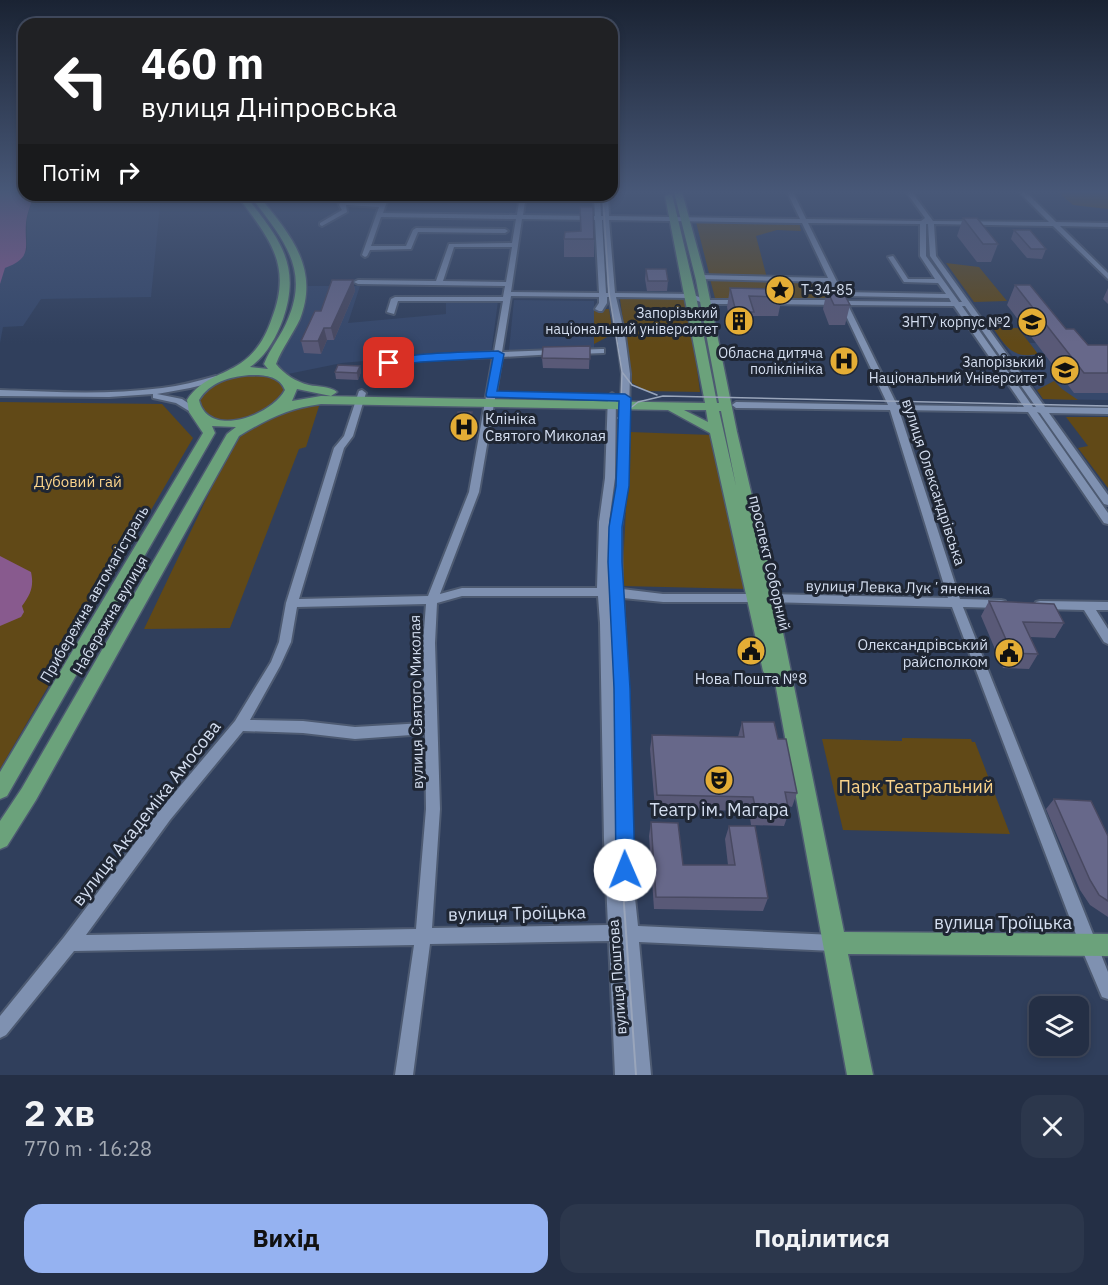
<!DOCTYPE html>
<html lang="uk">
<meta charset="utf-8">
<style>
body{margin:0;font-family:"IBM Plex Sans",sans-serif;background:#2c374c;color:#f1f3f6;height:100vh;display:flex;flex-direction:column;font-size:22px;white-space:nowrap}
*{box-sizing:border-box;margin:0}
p{font-size:20px;color:#a3a9b3}
.icon{flex:none;width:33px;height:33px;fill:none;stroke:currentColor;stroke-width:2;stroke-linecap:round;stroke-linejoin:round}
.map{position:relative;height:1075px;overflow:hidden}
.details{display:flex;flex-direction:column;background:#242f45;flex:1}
.details>*{flex:none}
.top-card{position:absolute;left:18px;top:18px;width:600px;height:183px;border-radius:18px;box-shadow:0 3px 9px #0003,0 0 0 2px #414a5e;background:#202124;color:#fff;overflow:hidden}
.controls{position:absolute;left:1029px;top:996px;display:grid;gap:12px}
.controls a{display:grid;place-items:center;width:60px;height:60px;border-radius:12px;background:#242f45;box-shadow:0 3px 9px #0003,0 0 0 2px #414a5e;font-size:30px}
.pin{position:absolute;display:grid;place-items:center;width:51px;height:51px;color:#fff;margin:-26px;border-radius:12px;box-shadow:0 3px 9px #0006}
.me{position:absolute;width:66px;margin:-33px;rotate:359deg;stroke-linejoin:round;filter:drop-shadow(0 0 4px #0008)}
.turn{display:flex;align-items:center;gap:21px;height:126px;padding:0 24px;font-size:27px}
.turn .icon{width:78px;height:78px;stroke-width:2.5}
.turn b{display:block;font-size:42px;line-height:51px}
.then{display:flex;align-items:center;height:57px;padding:0 24px;background:#0003;gap:12px;font-size:22px}
.round{display:grid;place-items:center;flex:none;width:63px;height:63px;border-radius:18px;background:#2c374c}
.summary{display:flex;align-items:center;justify-content:space-between;height:102px;padding:0 24px}
h1{font-size:36px;font-weight:700;line-height:45px}
.button{display:flex;gap:12px;margin-top:auto;padding:12px 24px}
.button a{flex:1;height:69px;border-radius:18px;background:#95b2f1;color:#111;font-size:24px;font-weight:700;line-height:69px;text-align:center}
.button a+a{background:#2c374c;color:#f1f3f6}
.map>svg:first-child{display:block}
</style>
<div class="map">
<svg width="1108" height="1075" viewBox="0 0 1108 1075">
<rect width="100%" height="100%" fill="#303f5c"/>
<path fill="#36486b" d="M34,195H161L151,297L41,299L23,326L3,327L0,343V269L22,258L27,249V219Z
M415,195H516L515,202H427L430,195Z
M308,286H360L348,323L446,314V302L498,301L491,354L418,356L342,363L288,374L279,367L278,360L299,317Z
M514,300L594,301V349L509,350Z
M1003,342L1105,345L1108,348V400L1043,399Z"/>
<path fill="#614917" d="M1058,192H1108V209L1073,205Z
M696,222H799L801,231L777,230L756,236L767,278L710,277Z
M946,263L979,267L1007,301L974,302Z
M710,279L823,282L831,300L715,298Z
M688,298L700,392L646,391L632,383L620,299Z
M594,309H609L613,334L594,344Z
M993,328H1018L1038,354C1013,359 1006,347 993,328Z
M253,373L273,377L283,384L284,393C268,416 212,436 197,403C206,381 232,377 253,373Z
M1054,381L1062,389L1078,400L1043,399L1037,390Z
M0,402L162,404L193,438L0,769Z
M320,403L306,447L299,449L230,628L144,629L234,441C261,421 288,409 320,403Z
M1066,417H1108V488L1078,448L1088,446Z
M630,432L711,435L748,589L622,586Z
M902,738L971,739L972,742H975L1010,834L843,830L822,739L902,741Z"/>
<path fill="#885a8e" d="M0,192L34,195C31,204 27,213 26,223C24,247 34,257 5,268L0,284Z
M0,556L31,572C34,586 31,594 22,606L24,612L21,617L0,626Z"/>
<g fill="none" stroke-linecap="round" stroke-linejoin="round">
<g stroke="#4d5a71" stroke-width="4">
<path id="minor" d="M787,192H793L806,219L921,221L925,218L906,192H912L933,221L1049,222L1019,192H1026L1056,222L1108,223V227L1060,226L1108,273V279L1053,226L934,224L936,256L1045,407L1108,408V414L1049,413L1108,495V505L1104,504L1040,413L1037,412L1108,513V524L1104,523L1028,412L899,410L960,599L1001,600L1005,601L1007,604L1005,607L1001,608L963,607L1108,972V999L1102,997L1080,945L952,607L768,602H663L623,598L629,706L632,870L638,926L834,935L840,937L842,943L840,949L834,951L639,942L651,1075H633L632,1054L633,1075H615L609,941L430,944L413,1075H395L414,945L74,951L6,1035L0,1038V1016L64,937L160,810L235,721L271,662L279,642L286,603L334,448L344,436L359,391L362,390L366,393L353,436L344,448L299,599L428,596L469,492L493,357L421,360L389,365L385,363L389,361L421,356L494,352L503,301H398L394,314L387,312L391,299L395,297H503L505,286L358,284L354,282L358,280L436,281L449,244L512,243L516,219L381,217L371,246H406L413,230L416,228L505,229L508,231L505,233L418,232L411,249L370,250L367,256L365,257L362,255L379,207L346,205L347,212L322,226L320,225V223L342,210L339,205L340,203L327,195H334L342,200L344,195H350L348,201L380,203L383,195H389L383,213L517,215L520,195H526L523,215L595,216L594,195H600L601,216H603L602,195H608L609,216L800,219ZM522,219L595,220L599,293L511,292ZM602,220H603L608,293H606ZM609,220L802,223L828,278L701,275L697,277L701,279L830,282L838,300H768L764,302L768,304L841,305L888,405L736,402L732,405L736,408L890,410L948,598L768,594H663L622,589L621,527L627,486L630,374L625,336L616,297L690,298L706,304H740L744,302L740,300H707L691,294L615,293ZM808,223L920,224V256L935,279H908L893,256L888,257L904,282L938,283L946,294L842,292ZM926,224H928L930,256L962,302H959L926,256ZM454,247H512L506,282L443,281ZM511,296L599,297V303L595,309L599,311H602L607,303V297H609L617,336L622,374L617,486L611,527V588H609V522L615,478L616,396L612,393L608,396L605,478L599,522L597,588H462L440,594L479,492L502,357L556,354L560,352L556,350L502,352ZM844,296L949,298L951,302L846,301ZM848,305L954,306L1024,407L897,405ZM962,306H965L1036,407H1033ZM462,596H598L600,623L604,840L608,925L432,928L440,809L435,643L437,603ZM609,596H611L617,706V802L612,623ZM426,604L423,643L424,723L355,727L303,721L250,720L280,666L291,642L297,607ZM243,731L303,733L355,739L425,734L426,809L416,929L86,935L170,820Z
M601,349H604V353L577,354L573,352L577,350Z
M216,376L220,379L219,381L190,388L157,394L182,399L197,409L198,411L194,414L176,403L153,398V394L109,397L0,396V390C54,392 108,395 162,388C180,386 198,381 216,376Z
M1040,601L1108,602V610H1096L1108,629V644L1104,642L1084,610L1040,609L1036,608L1034,605L1036,602Z"/>
</g>
<g stroke="#4d5a71" stroke-width="3">
<path id="major" d="M674,192H682L706,280L737,432L776,598L844,932L1108,934V956L848,954L873,1075H847L774,677L766,676L763,671L710,433L668,410L321,404C289,408 267,419 239,436L36,800L7,846L0,849V821L22,788L227,434L236,427L212,426L215,433L7,796L0,799V772L203,433L189,412L187,400C201,378 222,376 241,363C257,352 266,336 272,318C293,263 268,238 237,195H245C278,237 302,264 283,319C276,338 266,356 250,367L268,369L264,364C270,348 282,335 288,319C311,266 279,235 250,195H258C289,233 320,267 300,319C293,334 282,348 276,364C284,374 296,382 309,385C318,387 330,386 337,392L331,396L297,389L292,401L321,396L705,403L665,196L672,194L696,296L717,403H719L696,280ZM249,375C263,375 279,375 285,390C271,416 208,439 199,400C210,382 229,377 249,375ZM684,410H706L708,422ZM719,411H721L736,486Z"/>
</g>
<use href="#minor" fill="#7f91b1" fill-rule="evenodd"/>
<use href="#major" fill="#6ba27b" fill-rule="evenodd"/>
<path stroke="#99a5bb" stroke-width="1.5" d="M603,195L609,293L622,372L619,458L613,527V593L617,641L620,757
M622,372L632,385L657,395
M618,418L638,402L663,396L1108,406"/>
<path stroke="#99a5bb" stroke-width="2" d="M620,756L624,904L636,1075"/>
</g>
<path fill="#595977" d="M580,207L594,239V257H564V239L580,231Z
M963,218L998,244L991,262H977L957,236Z
M1014,230L1046,249L1042,259L1027,258L1011,239Z
M646,269L668,281L667,291H647L645,279Z
M353,280L355,291L334,340H327L321,354L304,353L301,341L321,311Z
M1015,285L1066,329L1088,345H1108V393H1074L1007,305Z
M730,288L782,297L778,316H753L750,332L732,331L727,307Z
M1108,288V304L1103,299Z
M827,290L850,305L845,325H829L823,309Z
M590,346L589,369L543,368L542,358Z
M360,366L361,372L358,380L336,379L335,372Z
M472,419L469,436L455,435V428Z
M989,601L1064,623L1055,638L1030,637L1038,654L1029,669L1003,668L981,616Z
M742,722L778,739L797,793L792,807L788,806L789,812L784,826L751,825L749,811L655,809L650,749L652,735L738,737Z
M1054,799L1108,836V917L1090,905L1080,890L1046,809Z
M651,822L683,865H728L725,839L729,826L768,898L763,911L654,909L649,836Z"/>
<path fill="#484961" d="M353,280L355,291L334,340L331,328Z
M324,328L327,340L321,354L318,341Z
M360,366L361,372L358,380L357,373Z
M472,412V419L469,436L468,429Z"/>
<path fill="#67688a" stroke="#484961" stroke-width="1.5" d="M580,207H593L594,239H564L565,232L581,231Z
M963,218H977L998,244H983Z
M1014,230H1030L1046,249H1031Z
M646,269H666L668,281H648Z
M332,280H353L331,328H324L318,341H301L315,311H321Z
M1015,285H1030L1066,329H1074L1088,345H1108V373H1084Z
M730,288L779,289L782,297L749,296L754,312H736Z
M827,290H842L850,305H834Z
M590,346V359L542,358L543,347Z
M338,365L360,366L357,373L335,372Z
M458,412H472L468,429L455,428Z
M989,601L1054,604L1064,623L1023,622L1038,654L1012,653Z
M742,722H774L778,739H786L797,793L785,792L789,812L756,811L753,797L657,795L652,735L744,737Z
M1054,799L1091,801L1108,836V901L1099,895L1090,880Z
M651,822L678,823L683,865H735L729,826H755L768,898L656,897Z"/>
<linearGradient id="sky" x2="0" y2="1"><stop stop-color="#1a2333"/><stop offset="0.56" stop-color="#485878"/><stop offset="1" stop-color="#485878" stop-opacity="0"/></linearGradient>
<rect width="1108" height="343" fill="url(#sky)"/>
<path fill="#1a73e8" stroke="#114b97" stroke-width="1.5" d="M498,351L504,354L497,391L625,394L631,398L629,486L622,527V562L630,688L635,870L632,877L625,880L618,877L616,870L614,688L608,562L609,527L616,486L619,401L487,397L486,395L493,358L421,362L389,366L383,363C398,352 476,352 498,351Z"/>
<defs>
<g id="sight-disc" transform="scale(1.5)"><circle r="9.5" fill="#e4ad35" stroke="#1f2633"/><path d="M0-6L1.8-2.2L6-1.7L2.9 1.2L3.7 5.4L0 3.3L-3.7 5.4L-2.9 1.2L-6-1.7L-1.8-2.2Z" fill="#111"/></g>
<g id="building-disc" transform="scale(1.5)"><circle r="9.5" fill="#e4ad35" stroke="#1f2633"/><path d="M-4-6H4V6H1V3H-1V6H-4ZM-2.5-4.3h1.7v1.8h-1.7ZM.8-4.3h1.7v1.8H.8ZM-2.5-1h1.7V.8h-1.7ZM.8-1h1.7V.8H.8Z" fill="#111"/></g>
<g id="university-disc" transform="scale(1.5)"><circle r="9.5" fill="#e4ad35" stroke="#1f2633"/><path d="M0-5L7-2L0 1L-7-2ZM-4 1L0 2.5L4 1V4Q0 6-4 4Z" fill="#111"/></g>
<g id="hospital-disc" transform="scale(1.5)"><circle r="9.5" fill="#e4ad35" stroke="#1f2633"/><path d="M-5-5h3v3.5h4V-5h3V5h-3V1.5h-4V5h-3Z" fill="#111"/></g>
<g id="civic-disc" transform="scale(1.5)"><circle r="9.5" fill="#e4ad35" stroke="#1f2633"/><path d="M-.6-6.5H3V-4.5H.6V-3L4-1V1h2V6H-6V1h2V-1L-.6-3ZM-1.2 2.5V6h2.4V2.5Z" fill="#111"/></g>
<g id="theatre-disc" transform="scale(1.5)"><circle r="9.5" fill="#e4ad35" stroke="#1f2633"/><path d="M-5-5.5Q0-4 5-5.5V0Q5 5 0 6Q-5 5-5 0ZM-3.3-2.5H-1v1.5H-3.3ZM1-2.5H3.3v1.5H1ZM-2.8 1Q0 5.5 2.8 1Z" fill="#111"/></g>
</defs>
<g fill-rule="evenodd">
<use href="#sight-disc" x="780" y="290"/>
<use href="#building-disc" x="739" y="321"/>
<use href="#university-disc" x="1032" y="322"/>
<use href="#hospital-disc" x="844" y="361"/>
<use href="#university-disc" x="1065" y="370"/>
<use href="#hospital-disc" x="464" y="427"/>
<use href="#civic-disc" x="751" y="651"/>
<use href="#civic-disc" x="1009" y="653"/>
<use href="#theatre-disc" x="719" y="780"/>
</g>
<g text-anchor="middle" dominant-baseline="central" stroke-width="6" stroke-linejoin="round" paint-order="stroke">
<g font-size="14" fill="#d4def0" stroke="#1f2633" text-anchor="end">
<text x="801" y="290" text-anchor="start">Т-34-85</text>
<text x="718" y="313">Запорізький<tspan x="718" dy="16">національний університет</tspan></text>
<text x="1011" y="322">ЗНТУ корпус №2</text>
<text x="823" y="353">Обласна дитяча<tspan x="823" dy="16">поліклініка</tspan></text>
<text x="1044" y="362">Запорізький<tspan x="1044" dy="16">Національний Університет</tspan></text>
</g>
<g font-size="15" fill="#d4def0" stroke="#1f2633" text-anchor="start">
<text x="485" y="418">Клініка<tspan x="485" dy="17">Святого Миколая</tspan></text>
<text x="988" y="644" text-anchor="end">Олександрівський<tspan x="988" dy="17">райсполком</tspan></text>
<text x="751" y="678" text-anchor="middle">Нова Пошта №8</text>
</g>
<g font-size="15" fill="#fbd48b" stroke="#1f2633">
<text x="78" y="481">Дубовий гай</text>
</g>
<g font-size="15" fill="#d4def0" stroke="#1f2633">
<text transform="translate(934 482) rotate(72)">вулиця Олександрівська</text>
<text transform="translate(770 563) rotate(77)">проспект Соборний</text>
<text transform="translate(898 587) rotate(1)">вулиця Левка Лукʼяненка</text>
<text transform="translate(94 594) rotate(-60)">Прибережна автомагістраль</text>
<text transform="translate(110 615) rotate(-60)">Набережна вулиця</text>
<text transform="translate(416 702) rotate(-91)">вулиця Святого Миколая</text>
<text transform="translate(617 977) rotate(-94)">вулиця Поштова</text>
</g>
<g font-size="18" fill="#fbd48b" stroke="#1f2633">
<text x="916" y="786">Парк Театральний</text>
</g>
<g font-size="18" fill="#d4def0" stroke="#1f2633">
<text x="719" y="809">Театр ім. Магара</text>
</g>
<g font-size="18" fill="#d4def0" stroke="#1f2633">
<text transform="translate(146 813) rotate(-52)">вулиця Академіка Амосова</text>
<text transform="translate(517 913) rotate(-1)">вулиця Троїцька</text>
<text x="1003" y="922">вулиця Троїцька</text>
</g>
</g>
</svg>
<div class="controls">
<a><svg class="icon" aria-label="layers" viewBox="0 0 24 24"><path d="M12 4l9 5-9 5-9-5zM3 14l9 5 9-5"/></svg></a>
</div>
<div class="pin" style="left:389px;top:363px;background:#d93025"><svg class="icon" aria-label="arrive" viewBox="0 0 24 24"><path d="M6 21V4h12l-3 4 3 4H6"/></svg></div>
<svg class="me" style="left:625px;top:870px" viewBox="-20 -20 40 40"><circle r="19" fill="#fff"/><path d="M0-13L10 11 0 6-10 11z" fill="#1a73e8"/></svg>
<div class="top-card">
<div class="turn"><svg class="icon" aria-label="left" viewBox="0 0 24 24"><path d="M17 20v-9H6M10 6l-5 5 5 5"/></svg><div><b>460 m</b>вулиця Дніпровська</div></div>
<div class="then">Потім<svg class="icon" aria-label="right" viewBox="0 0 24 24"><path d="M7 20v-9h11M14 6l5 5-5 5"/></svg></div>
</div>
</div>
<section class="details">
<div class="summary"><div><h1>2 хв</h1><p>770 m · 16:28</p></div><a class="round"><svg class="icon" aria-label="close" viewBox="0 0 24 24"><path d="M6 6l12 12M18 6L6 18"/></svg></a></div>
<div class="button"><a>Вихід</a><a>Поділитися</a></div>
</section>
